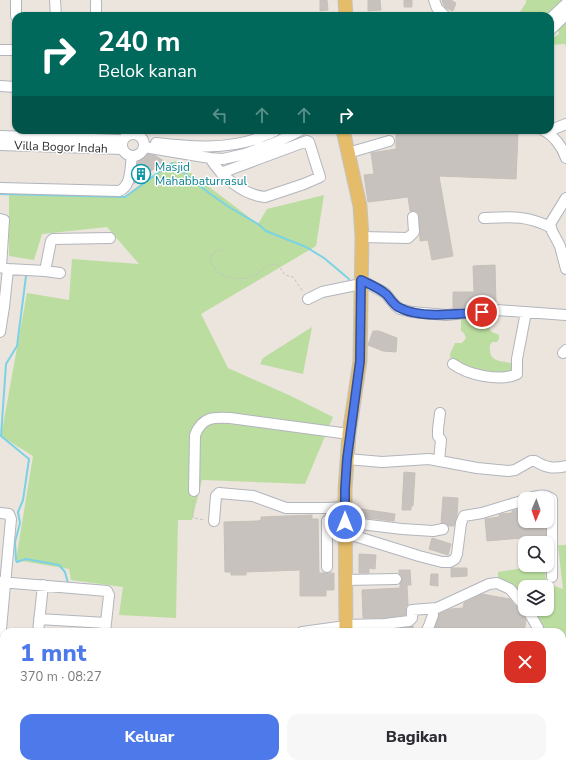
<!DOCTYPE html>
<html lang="id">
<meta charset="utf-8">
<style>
body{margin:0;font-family:"Nunito Sans",sans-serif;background:#f7f7f7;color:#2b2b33;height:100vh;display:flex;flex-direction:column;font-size:15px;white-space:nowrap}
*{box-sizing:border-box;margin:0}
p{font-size:13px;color:#7c7c81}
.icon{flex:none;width:22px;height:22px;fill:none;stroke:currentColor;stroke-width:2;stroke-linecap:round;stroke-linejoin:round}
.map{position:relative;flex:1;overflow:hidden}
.panel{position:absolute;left:0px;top:628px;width:566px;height:140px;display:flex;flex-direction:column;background:#fff;border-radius:12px 12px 0 0;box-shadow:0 1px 3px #0004}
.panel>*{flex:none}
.hud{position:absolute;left:12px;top:12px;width:542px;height:122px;border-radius:12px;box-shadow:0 1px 3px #0004;background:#00695c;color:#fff;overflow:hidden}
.needle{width:26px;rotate:182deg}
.buttons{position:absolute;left:518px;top:492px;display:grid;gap:8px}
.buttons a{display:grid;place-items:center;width:36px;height:36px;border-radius:8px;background:#fff;box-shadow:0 1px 3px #0004;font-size:20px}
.pin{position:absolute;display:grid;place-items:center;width:34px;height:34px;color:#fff;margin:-17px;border:2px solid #fff;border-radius:50%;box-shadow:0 1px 4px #0007}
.me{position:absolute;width:44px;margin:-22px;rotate:0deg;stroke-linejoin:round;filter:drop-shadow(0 0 3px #0008)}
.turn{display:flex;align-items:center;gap:14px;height:84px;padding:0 20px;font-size:18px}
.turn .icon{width:52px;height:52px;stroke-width:2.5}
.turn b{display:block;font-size:28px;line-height:34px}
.lanes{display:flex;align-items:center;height:38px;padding:0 20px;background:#0003;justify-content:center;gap:20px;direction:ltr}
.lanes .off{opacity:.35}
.round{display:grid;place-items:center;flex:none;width:42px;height:42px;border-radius:12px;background:#f7f7f7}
.overview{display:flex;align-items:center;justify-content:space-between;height:68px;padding:0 20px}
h1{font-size:24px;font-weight:800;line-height:30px;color:#4d79ea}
.primary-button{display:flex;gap:8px;margin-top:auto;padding:8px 20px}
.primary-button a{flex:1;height:46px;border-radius:12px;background:#4d79ea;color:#fff;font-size:16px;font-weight:800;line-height:46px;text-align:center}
.primary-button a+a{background:#f7f7f7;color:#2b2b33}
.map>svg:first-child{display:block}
</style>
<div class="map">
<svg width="566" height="768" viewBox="0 0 566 768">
<rect width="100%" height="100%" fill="#ece5de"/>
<path fill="#bbdda0" d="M526,0H563L547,16H517L526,3Z
M566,22V47L565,44L550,45V40L559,34L558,30Z
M175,161L258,224L267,209L324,195L316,246L201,314L228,368L291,396L333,417L305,484L202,480L192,520H178L176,618L119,615L123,587L71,580L69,569L16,560L33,456L1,436L27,293L69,300L72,259L139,264L107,227L42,234L34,260L9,256V195L124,197L166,165Z
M490,317L494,322V324L490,326C489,333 494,332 499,335V339L497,342H492L490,345C488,364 501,360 514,364L517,372L480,375L451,361L450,354L455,343H462L466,338L464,333L461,331V318Z
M312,327L303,374L260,364L263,358Z
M558,545H566V678L563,677C561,673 561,667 564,664L562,659V632H543L531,609H547V587H525V600L513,585L498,579V572L535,566L545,568L546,583L563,589Z"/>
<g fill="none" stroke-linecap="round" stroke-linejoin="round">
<path stroke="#7bd2e4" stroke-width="2" d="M0,194L125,197L172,163L209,193L229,207L258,224L266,231L306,247L324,258L349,279
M26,276L17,346L6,364L1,436L29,459L23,500L18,512L20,523L15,542L16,560L17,562L26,559L59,565L65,572L68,583H70
M81,584L100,586"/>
</g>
<path fill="#c7c2be" stroke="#c7c0b8" d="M320,0H327L328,10L320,11Z
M368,0H380L381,10L368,11Z
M404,0H412V7H404Z
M442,0H451L456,3L453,11L446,8L443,4Z
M396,130H505V133H518L516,179L439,176L453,256L432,260L428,240L420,241L419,214L416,211H410L408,197L368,202L364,175L374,174L371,153L396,149Z
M147,154L154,155L164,161L134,184L138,162Z
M495,265L496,304H474V306L453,308V292H474L473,266Z
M373,331H379L397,338L396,352L383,351L368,345Z
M404,472L415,473L413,506H411V510H402Z
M443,497L458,498L457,515L454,526H448L445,523H441Z
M521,508H525V521H546V536L487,541L485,519L499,517V515L500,514L512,513V511Z
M361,509L395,514L394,521L360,517Z
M312,515V519H318L319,573H334V590H326V596H300V570L246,572V575H231V572H225L224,522L258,521L261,520V517Z
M432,538L451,544L448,555L429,549Z
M359,554L376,555L375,569L369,568V573H359Z
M451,568H467V576L451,577Z
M399,570H410L411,585H407L408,605L406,607V615L385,618H363L362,590L400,588V584L402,579L399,573Z
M431,574H438V586L430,585Z
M482,594L510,599L521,612L526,620L524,632H433L439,614L451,609L463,608L464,603Z
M413,626L414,632H396L395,629Z"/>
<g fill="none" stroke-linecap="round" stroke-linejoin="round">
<g stroke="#b2b5bd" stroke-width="12">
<path id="minor" d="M16,0V16
M55,0L56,16
M434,0L437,8L445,16
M96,16V2
M550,19L566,4
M550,30L566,15
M0,50H16
M0,86L16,87
M543,130C553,135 562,146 566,158
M546,132L566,124
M122 145a11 11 0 1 1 22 0a11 11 0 1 1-22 0Z
M0,136L123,140
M156,143C190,147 226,150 259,138C264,135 271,134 276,130
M0,145L122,149
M144,147L210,158L223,159L245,154L277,142L301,130
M348,153L389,141
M210,158C221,176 243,195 265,197L304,184L320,177L309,142L307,141L221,173
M0,188L119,191C132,186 130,167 132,156
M566,198L550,224L552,231L560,246L566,269
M484,218C510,217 526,215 550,227
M0,219L4,220L1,267
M362,237L408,238L414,232L413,217
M0,267L8,269L45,271L51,241L53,239L110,238
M45,271L60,273
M361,280L385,293L395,305L400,309L412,312L446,315L497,310L566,315
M308,299L322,292L361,284
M0,332L4,307L8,269
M563,353L566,350
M453,364C468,375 500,382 517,374V359L526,312
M347,459L382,462L429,459L477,468L508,471L515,470L531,461H535C546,468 554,469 566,466
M439,461L441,440L438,436V429L440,413
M194,491L195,435C202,417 213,417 230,418L349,434
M527,499C537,496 543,493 552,499V577
M0,513L9,514L11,519L0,640
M214,521L216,496L219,493L253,496L286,508H328L345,507
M345,533L419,556L442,562H450L455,559L457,554L461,523L464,516L482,513L525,500
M327,567V521L328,520L402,529L433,531L443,529
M345,580L396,579
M0,582L107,591L109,595L105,632
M527,609L538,628
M39,619L106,623
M346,625L385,624L409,621L412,618V610L437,608L489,584L497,583L510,589L525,607
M38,632L43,585
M302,632L346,626
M426,632L429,626L433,615
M0,678H4
M0,710L4,711
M135,764L136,768
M295,764L306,766L321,764
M362,764L389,767
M27,768V764
M204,768L206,764"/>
</g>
<g stroke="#c4c4c4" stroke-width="15">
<path id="major" d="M345,0L346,16
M343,130L360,206L362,237L360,361L349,434L345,489L346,632
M334,768V764"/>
</g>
<path stroke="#c4c4c4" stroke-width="1" stroke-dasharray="3 2" stroke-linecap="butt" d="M222,250C199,253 215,276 232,278C239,279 247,279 254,276C262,272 265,265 275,264L279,266L285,275L293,277L303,292
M193,500V518L205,520"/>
<use href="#minor" stroke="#fff" stroke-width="10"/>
<use href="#major" stroke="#e5bd6a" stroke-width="13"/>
</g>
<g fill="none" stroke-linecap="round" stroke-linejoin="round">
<g stroke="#324f98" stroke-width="10">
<path id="route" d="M345,522V489L347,459L360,361L361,280C369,284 379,288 386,294C390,298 393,304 398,307C419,319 459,314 482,312"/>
</g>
<use href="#route" stroke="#4d79ea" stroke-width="7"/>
</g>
<defs>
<g id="building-ring" transform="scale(1)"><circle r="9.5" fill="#fff" stroke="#0f9aa8" stroke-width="1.5"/><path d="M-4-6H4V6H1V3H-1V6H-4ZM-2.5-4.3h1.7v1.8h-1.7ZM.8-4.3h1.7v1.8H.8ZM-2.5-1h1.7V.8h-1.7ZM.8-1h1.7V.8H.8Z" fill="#0f9aa8"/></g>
</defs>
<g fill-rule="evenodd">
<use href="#building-ring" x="141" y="174"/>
</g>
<g text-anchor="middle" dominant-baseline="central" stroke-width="3" stroke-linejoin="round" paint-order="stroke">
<g font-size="12" fill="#2b2b2b" stroke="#fff">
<text transform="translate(61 147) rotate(2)">Villa Bogor Indah</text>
</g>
<g font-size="12" fill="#0d838f" stroke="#fff" text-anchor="start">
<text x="155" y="167">Masjid<tspan x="155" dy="14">Mahabbaturrasul</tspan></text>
</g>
</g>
</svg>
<div class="buttons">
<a><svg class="needle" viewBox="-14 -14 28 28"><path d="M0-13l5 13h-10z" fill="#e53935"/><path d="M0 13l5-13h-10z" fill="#7c7c81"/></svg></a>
<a><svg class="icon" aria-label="search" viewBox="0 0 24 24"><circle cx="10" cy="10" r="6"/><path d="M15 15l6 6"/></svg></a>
<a><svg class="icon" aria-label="layers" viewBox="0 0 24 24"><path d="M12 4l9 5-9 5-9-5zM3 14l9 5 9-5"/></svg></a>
</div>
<div class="pin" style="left:482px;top:312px;background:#d93025"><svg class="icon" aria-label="arrive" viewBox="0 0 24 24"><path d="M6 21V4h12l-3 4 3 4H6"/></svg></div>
<svg class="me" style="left:345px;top:522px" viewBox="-20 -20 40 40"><circle r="17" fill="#4d79ea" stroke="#fff" stroke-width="3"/><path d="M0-11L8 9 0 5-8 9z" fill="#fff"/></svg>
<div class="hud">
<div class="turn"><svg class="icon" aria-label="right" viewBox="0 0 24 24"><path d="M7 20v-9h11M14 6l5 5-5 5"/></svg><div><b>240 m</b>Belok kanan</div></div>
<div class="lanes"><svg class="icon off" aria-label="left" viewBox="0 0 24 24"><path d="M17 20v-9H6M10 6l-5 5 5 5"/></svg><svg class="icon off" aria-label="ahead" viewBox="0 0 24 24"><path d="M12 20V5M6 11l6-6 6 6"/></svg><svg class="icon off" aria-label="ahead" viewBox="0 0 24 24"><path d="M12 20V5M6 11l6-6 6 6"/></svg><svg class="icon" aria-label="right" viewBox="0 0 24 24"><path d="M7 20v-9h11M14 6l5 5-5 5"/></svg></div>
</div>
<section class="panel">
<div class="overview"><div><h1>1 mnt</h1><p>370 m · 08:27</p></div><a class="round" style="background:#d93025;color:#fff"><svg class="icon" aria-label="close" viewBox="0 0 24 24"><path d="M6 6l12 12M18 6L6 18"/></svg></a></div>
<div class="primary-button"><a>Keluar</a><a>Bagikan</a></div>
</section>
</div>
